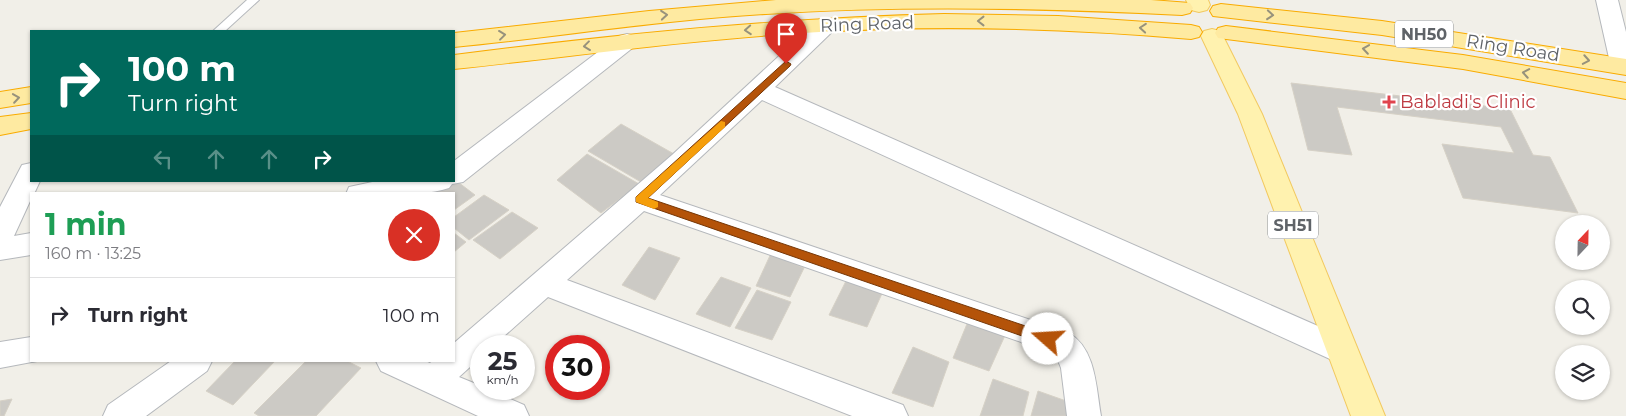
<!DOCTYPE html>
<meta charset="utf-8">
<style>
body{margin:0;font-family:Montserrat,sans-serif;background:#f7f7f7;color:#2b2b33;height:100vh;display:flex;flex-direction:column;font-size:19px;white-space:nowrap}
*{box-sizing:border-box;margin:0}
p{font-size:16px;color:#7c7c81}
.icon{flex:none;width:28px;height:28px;fill:none;stroke:currentColor;stroke-width:2;stroke-linecap:round;stroke-linejoin:round}
.map{position:relative;flex:1;overflow:hidden}
.side{position:absolute;left:30px;top:192px;width:425px;height:170px;display:flex;flex-direction:column;background:#fff;border-radius:0px;box-shadow:0 1px 4px #0004}
.side>*{flex:none}
.top-card{position:absolute;left:30px;top:30px;width:425px;height:152px;border-radius:0px;box-shadow:0 1px 4px #0004;background:#00695c;color:#fff;overflow:hidden}
.needle{width:32px;rotate:22deg}
.controls{position:absolute;left:1555px;top:215px;display:grid;gap:10px}
.controls a{display:grid;place-items:center;width:55px;height:55px;border-radius:50%;background:#fff;box-shadow:0 1px 4px #0004;font-size:25px}
.speed{position:absolute;left:470px;top:335px;display:flex;gap:10px;font-size:25px;font-weight:700;text-align:center}
.speed>*{display:grid;place-content:center;width:65px;height:65px;border-radius:50%;background:#fff;box-shadow:0 1px 4px #0004;line-height:1}
.speed small{font-size:12px;font-weight:400}
.speed .limit{border:8px solid #d22;background:#fff;color:#111}
.pin{position:absolute;display:grid;place-items:center;width:42px;height:42px;color:#fff;margin:-51px -21px;border-radius:50% 50% 50% 0;rotate:-45deg;box-shadow:0 0 5px #0007}
.pin .icon{rotate:45deg}
.me{position:absolute;width:55px;margin:-28px;rotate:289deg;stroke-linejoin:round;filter:drop-shadow(0 0 4px #0008)}
.turn{display:flex;align-items:center;gap:18px;height:105px;padding:0 15px;font-size:22px}
.turn .icon{width:65px;height:65px;stroke-width:2.5}
.turn b{display:block;font-size:35px;line-height:42px}
.lanes{display:flex;align-items:center;height:48px;padding:0 15px;background:#0003;justify-content:center;gap:25px;direction:ltr}
.lanes .off{opacity:.35}
.round{display:grid;place-items:center;flex:none;width:52px;height:52px;border-radius:26px;background:#f7f7f7}
.summary{display:flex;align-items:center;justify-content:space-between;height:85px;padding:0 15px}
h1{font-size:30px;font-weight:700;line-height:38px;color:#1e9e55}
ul{padding:0;list-style:none}
li{display:flex;align-items:center;gap:15px;height:75px;padding:0 15px;border-top:1px solid #e1e1e2}
li div{flex:1}
li b{display:block;font-size:19px}
li em{font-style:normal}
.map>svg:first-child{display:block}
</style>
<div class="map">
<svg width="1626" height="416" viewBox="0 0 1626 416">
<rect width="100%" height="100%" fill="#f1efe8"/>
<path fill="#cccac5" stroke="#d6d1c6" d="M1291,83L1510,109L1533,155L1550,157L1578,213L1463,198L1442,144L1514,153L1501,127L1337,107L1352,155L1308,150Z
M621,124L674,154L641,182L588,151Z
M587,154L639,184L601,213L557,180Z
M454,179L475,195L454,210V194H434Z
M484,195L509,210L469,240L454,228V217Z
M512,212L538,228L500,259L473,240Z
M454,233L466,242L454,252Z
M649,247L680,258L655,300L622,285Z
M773,249L791,256L787,261L804,268L790,297L756,286Z
M849,275L884,289L867,327L829,315Z
M721,277L751,288L730,327L696,314Z
M757,290L791,302L772,340L735,328Z
M969,319L1007,331L989,371L953,358Z
M913,347L949,362L933,407L892,393Z
M235,361H275L233,405L206,391Z
M306,361H347L361,368L316,416H259L254,413Z
M993,379L1029,392L1023,416H980Z
M1038,391L1069,402L1068,416H1031Z
M12,399L4,416H0V401Z"/>
<g fill="none" stroke-linecap="round" stroke-linejoin="round">
<g stroke="#b5b8bc" stroke-width="2">
<path id="service" d="M247,0H259L225,31H213Z"/>
</g>
<g stroke="#b5b8bc" stroke-width="2">
<path id="minor" d="M1596,0H1618L1626,32V74L1615,72L1611,67Z
M826,18L834,20L837,25L834,30L775,87L1352,341L1357,350L1352,359L1341,363L1330,359L762,100L660,195L1069,333C1096,349 1096,387 1101,416H1067L1061,368L1057,358L1047,351L644,211L567,280L903,405L908,416H852L548,297L493,346H481V357L459,377L481,386V389H487L524,405L529,416H478L381,371L376,361H425L430,363L432,361H454V343L672,155L818,20Z
M627,34L635,36L638,41L635,46L463,182L452,184L449,188C416,198 380,194 346,194L349,187L377,181H454V161L619,36Z
M31,163V181H40L34,194H31V199L14,236L31,233V255L0,260V207L22,165Z
M31,337V361H37L0,368V342Z
M171,361H212L207,371L146,416H103L108,405Z"/>
</g>
<g stroke="#f2c960" stroke-width="2">
<path id="primary" d="M1186,0H1208L1210,5L1207,10L1199,12L1191,10Z
M1212,29L1220,31L1223,36L1262,114L1385,416H1351L1238,114L1201,36L1204,31Z"/>
</g>
<g stroke="#f9ab00" stroke-width="2">
<path id="trunk" d="M776,0H1151L1190,3L1193,8L1190,13L1182,15C1044,8 904,5 766,14C661,20 558,37 454,47V33L649,11Z
M1221,4L1382,21L1626,59V75L1382,35L1213,16L1210,11L1213,6Z
M944,14L1058,16L1191,25L1199,27L1202,32L1199,37L1191,39C1061,28 933,24 803,33C686,40 570,57 454,69V55C617,34 780,18 944,14Z
M1226,26L1463,55L1626,83V99L1463,69L1218,38L1215,33L1218,28Z
M31,87V103L0,108V92Z
M31,113V129L0,135V117Z"/>
</g>
<use href="#service" fill="#fff" fill-rule="evenodd"/>
<use href="#minor" fill="#fff" fill-rule="evenodd"/>
<use href="#primary" fill="#fff2af" fill-rule="evenodd"/>
<use href="#trunk" fill="#feeaa1" fill-rule="evenodd"/>
</g>
<defs><path id="oneway-chevron" d="M-2-3.5L2.5 0L-2 3.5" fill="none" stroke-width="1.6" stroke-linecap="round" stroke-linejoin="round" transform="scale(1.25)"/></defs>
<g stroke="#97927c">
<use href="#oneway-chevron" transform="translate(664 15) rotate(-5)"/>
<use href="#oneway-chevron" transform="translate(1270 15) rotate(5)"/>
<use href="#oneway-chevron" transform="translate(981 21) rotate(180)"/>
<use href="#oneway-chevron" transform="translate(1143 28) rotate(-175)"/>
<use href="#oneway-chevron" transform="translate(748 30) rotate(176)"/>
<use href="#oneway-chevron" transform="translate(502 35) rotate(-7)"/>
<use href="#oneway-chevron" transform="translate(587 46) rotate(173)"/>
<use href="#oneway-chevron" transform="translate(1366 49) rotate(-172)"/>
<use href="#oneway-chevron" transform="translate(1586 60) rotate(10)"/>
<use href="#oneway-chevron" transform="translate(1526 73) rotate(-170)"/>
<use href="#oneway-chevron" transform="translate(16 98) rotate(-8)"/>
</g>
<path fill="#b45309" stroke="#753606" d="M786,61L791,64L790,66L648,198L1052,335L1054,339L1052,343L1048,345L636,202V197Z"/>
<path fill="#f59e0b" d="M721,121L725,122V127L648,198L658,202V207L654,209L636,202V197Z"/>
<path fill="#e0444e" stroke="#fff" stroke-width="2" d="M1386.5 94.5h5v5h5v5h-5v5h-5v-5h-5v-5h5z"/>
<g text-anchor="middle" dominant-baseline="central" stroke-width="4.5" stroke-linejoin="round" paint-order="stroke">
<g fill="#fff" stroke="#8f9295" stroke-width="1">
<rect x="1395" y="20.5" width="58" height="27" rx="4"/>
<rect x="1268" y="211.5" width="50" height="27" rx="4"/>
</g>
<g font-size="16" font-weight="bold" fill="#5f6368">
<text x="1424" y="34">NH50</text>
<text x="1293" y="225">SH51</text>
</g>
<g font-size="18" fill="#5f6368" stroke="#fff">
<text transform="translate(867 24) rotate(-2)">Ring Road</text>
<text transform="translate(1513 48) rotate(9)">Ring Road</text>
</g>
<g font-size="18" fill="#be3a42" stroke="#fff" text-anchor="start">
<text x="1400" y="102">Babladi's Clinic</text>
</g>
</g>
</svg>
<div class="controls">
<a><svg class="needle" viewBox="-14 -14 28 28"><path d="M0-13l5 13h-10z" fill="#e53935"/><path d="M0 13l5-13h-10z" fill="#7c7c81"/></svg></a>
<a><svg class="icon" aria-label="search" viewBox="0 0 24 24"><circle cx="10" cy="10" r="6"/><path d="M15 15l6 6"/></svg></a>
<a><svg class="icon" aria-label="layers" viewBox="0 0 24 24"><path d="M12 4l9 5-9 5-9-5zM3 14l9 5 9-5"/></svg></a>
</div>
<div class="speed"><div>25<small>km/h</small></div><div class="limit">30</div></div>
<div class="pin" style="left:786px;top:64px;background:#d93025"><svg class="icon" aria-label="arrive" viewBox="0 0 24 24"><path d="M6 21V4h12l-3 4 3 4H6"/></svg></div>
<svg class="me" style="left:1048px;top:339px" viewBox="-20 -20 40 40"><circle r="19" fill="#fff"/><path d="M0-13L10 11 0 6-10 11z" fill="#b45309"/></svg>
<div class="top-card">
<div class="turn"><svg class="icon" aria-label="right" viewBox="0 0 24 24"><path d="M7 20v-9h11M14 6l5 5-5 5"/></svg><div><b>100 m</b>Turn right</div></div>
<div class="lanes"><svg class="icon off" aria-label="left" viewBox="0 0 24 24"><path d="M17 20v-9H6M10 6l-5 5 5 5"/></svg><svg class="icon off" aria-label="ahead" viewBox="0 0 24 24"><path d="M12 20V5M6 11l6-6 6 6"/></svg><svg class="icon off" aria-label="ahead" viewBox="0 0 24 24"><path d="M12 20V5M6 11l6-6 6 6"/></svg><svg class="icon" aria-label="right" viewBox="0 0 24 24"><path d="M7 20v-9h11M14 6l5 5-5 5"/></svg></div>
</div>
<section class="side">
<div class="summary"><div><h1>1 min</h1><p>160 m · 13:25</p></div><a class="round" style="background:#d93025;color:#fff"><svg class="icon" aria-label="close" viewBox="0 0 24 24"><path d="M6 6l12 12M18 6L6 18"/></svg></a></div>
<ul>
<li><svg class="icon" aria-label="right" viewBox="0 0 24 24"><path d="M7 20v-9h11M14 6l5 5-5 5"/></svg><div><b>Turn right</b></div><em>100 m</em></li>
</ul>
</section>
</div>
